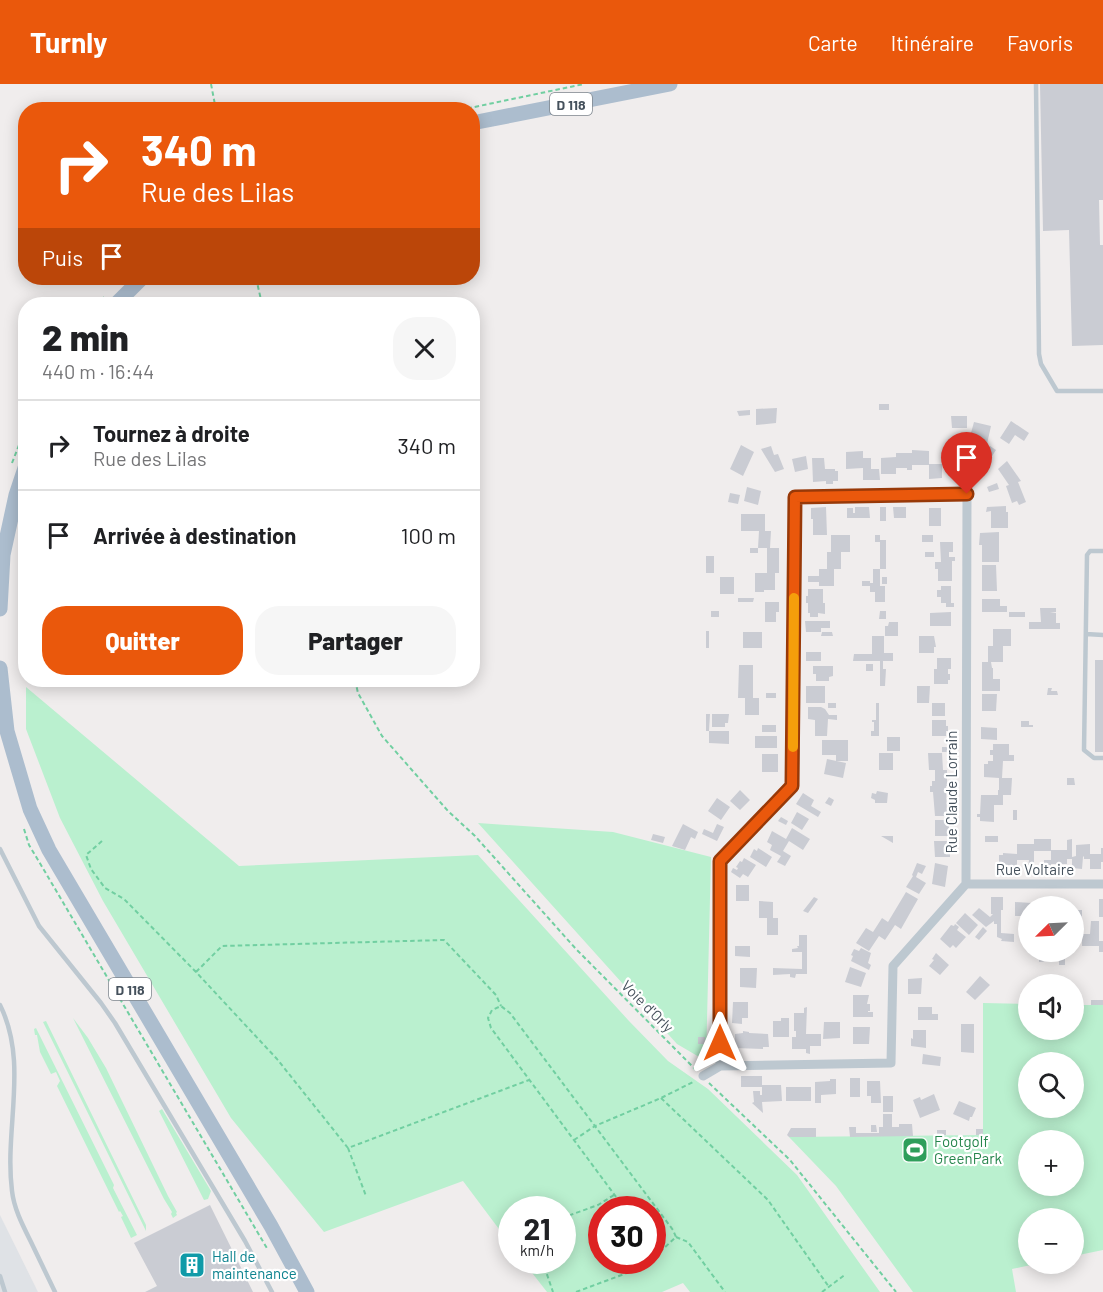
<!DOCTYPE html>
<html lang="fr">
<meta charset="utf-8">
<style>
body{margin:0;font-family:Barlow,sans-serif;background:#f6f6f6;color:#202124;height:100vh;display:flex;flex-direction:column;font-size:22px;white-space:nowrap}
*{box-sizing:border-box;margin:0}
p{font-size:20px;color:#757577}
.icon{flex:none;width:33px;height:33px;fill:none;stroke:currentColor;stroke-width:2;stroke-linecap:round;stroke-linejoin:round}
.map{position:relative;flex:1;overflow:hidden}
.drawer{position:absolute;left:18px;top:213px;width:462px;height:390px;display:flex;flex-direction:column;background:#fff;border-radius:24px;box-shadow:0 3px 15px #0003}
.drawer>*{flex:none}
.guide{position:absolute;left:18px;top:18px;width:462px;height:183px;border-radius:24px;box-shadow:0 3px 15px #0003;background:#ea580c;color:#fff;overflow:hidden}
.needle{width:39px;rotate:246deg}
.buttons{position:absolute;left:1018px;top:812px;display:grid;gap:12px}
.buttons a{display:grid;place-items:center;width:66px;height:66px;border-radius:50%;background:#fff;box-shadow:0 3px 15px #0003;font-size:30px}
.speed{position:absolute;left:498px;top:1112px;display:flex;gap:12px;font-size:30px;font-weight:700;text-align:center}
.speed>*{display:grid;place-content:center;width:78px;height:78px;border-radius:50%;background:#fff;box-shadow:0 3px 15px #0003;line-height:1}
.speed small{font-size:15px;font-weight:400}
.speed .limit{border:9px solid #d22;background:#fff;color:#111}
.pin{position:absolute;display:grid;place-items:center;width:51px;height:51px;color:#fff;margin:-62px -26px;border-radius:50% 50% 50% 0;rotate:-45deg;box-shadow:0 0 6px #0007}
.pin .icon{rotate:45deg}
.me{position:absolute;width:66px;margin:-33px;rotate:0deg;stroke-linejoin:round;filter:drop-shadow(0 0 4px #0008)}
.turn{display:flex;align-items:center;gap:21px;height:126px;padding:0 24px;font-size:27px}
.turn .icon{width:78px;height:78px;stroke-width:2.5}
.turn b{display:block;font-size:42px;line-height:51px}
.then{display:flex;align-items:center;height:57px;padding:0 24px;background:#0003;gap:12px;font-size:22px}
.round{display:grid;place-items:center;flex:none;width:63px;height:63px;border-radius:24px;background:#f6f6f6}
.head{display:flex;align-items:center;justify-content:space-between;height:102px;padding:0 24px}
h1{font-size:36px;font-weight:800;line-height:45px}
.cta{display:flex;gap:12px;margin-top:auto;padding:12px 24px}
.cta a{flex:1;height:69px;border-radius:24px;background:#ea580c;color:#fff;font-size:24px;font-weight:800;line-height:69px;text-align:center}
.cta a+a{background:#f6f6f6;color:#202124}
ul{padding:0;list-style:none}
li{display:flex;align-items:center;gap:18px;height:90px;padding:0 24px;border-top:2px solid #e0e0e0}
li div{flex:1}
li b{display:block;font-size:22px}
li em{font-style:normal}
header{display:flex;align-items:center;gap:36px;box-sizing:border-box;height:84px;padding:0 30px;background:#ea580c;color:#fff}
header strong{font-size:28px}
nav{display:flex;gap:33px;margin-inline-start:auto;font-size:21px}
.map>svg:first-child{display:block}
</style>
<header>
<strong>Turnly</strong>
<nav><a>Carte</a><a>Itinéraire</a><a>Favoris</a></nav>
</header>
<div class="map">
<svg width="1103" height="1208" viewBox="0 0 1103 1208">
<rect width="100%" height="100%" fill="#f0eded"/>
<path fill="#dfe2e6" d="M0,1131L38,1208H0Z"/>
<path fill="#baf0cf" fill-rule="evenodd" d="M26,603L239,782L478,771L629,937L668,977L708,1005L797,1091L880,1208H690L683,1199L662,1208H547L522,1176H562V1125H512L511,1161L463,1097L324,1148L231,1034L103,817L60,734L26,645ZM602,1125H652V1176H602Z
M478,739L613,748L711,773L706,977L677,960Z
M983,919L1029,920V945H1074V921H1103V1166L1074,1172V1134H1029V1179H1040L1012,1185L1016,1208H913L836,1102L789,1053L983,1051ZM1029,978H1074V1023H1029ZM1029,1056H1074V1101H1029Z
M73,934L88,954L106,984L168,1112L177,1128L176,1129L177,1131L173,1134L171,1130L172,1128L164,1115Z
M46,937L146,1141V1147L43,938Z
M36,944L114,1101L113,1104L137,1151L131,1154L121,1133L123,1132L120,1127L119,1128L57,1002L60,997L56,988L51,990L40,968L37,951H35L34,945Z
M162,1025L211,1107L208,1115L204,1116L159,1027Z"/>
<path fill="#caccd3" d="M1040,0H1103V116H1099L1100,161H1103V261L1072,262L1069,146L1043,147Z
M879,320H889V326H879Z
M777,324L776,339L756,341V325Z
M750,326V331L739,332L737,327Z
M951,332H967V344H952Z
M1011,337L1029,349L1024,357L1015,351L1009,360L1000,354Z
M974,338L991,342L987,360L969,356Z
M741,361L754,368L743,392L730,385Z
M771,362L774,371L778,370L784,385L775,388L761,365Z
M990,362L996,366L983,386L977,382Z
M952,365L963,367L960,386H955V383L950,382Z
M912,366L929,367V381H912V386H907V384H896V390H881V374L896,373V369H912Z
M863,367V374H871V385H879L880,396H863V384L846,385V368Z
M806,372L808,385L795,388L792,375Z
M812,374H824L825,385H835V387H838V397H833V400H826V397L813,398Z
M1007,377L1021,397L1018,398L1026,418L1019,421L1017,417L1012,419L1006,402L1009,401L998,385Z
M929,380H942V394L929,395Z
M997,399L999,405L989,408L987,403Z
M747,403L761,407L758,421L744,417Z
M730,409L740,411L738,420L728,418Z
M1006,422V428H1008V444H991V427L986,428L987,423Z
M826,423L827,451H813V435H811V424Z
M855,423H869L870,434H847V424H853V429H855Z
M880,423H886V437H880Z
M893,423H906V434H894Z
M929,424H941V442H929Z
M741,430H765V447H771L770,464H779V489H775V506H764V508H755V489H767V464H758L759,447H741Z
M999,448V478H982V461H979L980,449Z
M831,451H850V468H841V485H834V502H819V498H808V492H819V485H827V468H831Z
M875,451H880V458H875Z
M922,451H933V458H922Z
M880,456H886V485H880Z
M940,458H953V468H949V473H955V477H952V497H938V485H935V478H941Z
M750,464H758V469H750Z
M925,468H934V473H925Z
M706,472H714V489H706Z
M982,481H996L997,507H982Z
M873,485H880V502H885V518H875V508H870V502H862V497H870V499H873Z
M720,493H734V510H720Z
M882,493H887V500H882Z
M941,502H951V519H954V523H946V519H941V513H937V506H941Z
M808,505H823V519H825V530L818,529V533H810V529H808V519H806V512H808Z
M738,514H754L753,518H738Z
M982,515H1000V522H1007V528H982Z
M765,518H779V528H776V538H765Z
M1040,524H1056V528L1050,529H1056V539H1060V545H1029V538H1041Z
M711,527H719V533H711Z
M880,527H886V535H879Z
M951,528V542H930V529Z
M1009,528H1025V533H1009Z
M805,537H830V544H821V548H806Z
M889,538H898V552H885V542H888Z
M993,545H1011V562H1003V578H991L992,584H993V595H1000V607H982V578H988V562H993Z
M706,547H709V564H706Z
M743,548H762V564H743Z
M822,548H832L833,552H821Z
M872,552H884V569H893V577H883V585H886L885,602H880V577H853L854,570H872Z
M919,552H934L936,563H934V569H919Z
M806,568H821V577H806Z
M937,574H951V585H948V590H950V596H948V600H934V585H937Z
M1095,576H1103V668H1095Z
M866,580H873V587H866Z
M739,581H753V614H759V631H745V614H738Z
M813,582H833V592L829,593V597H816V590H813Z
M806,602H825V619H806Z
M917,602H930L929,619H917Z
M1048,604H1052L1051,607H1057L1058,611H1047Z
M766,609H776V614H766Z
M982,610H997L996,627H982Z
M828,619H836V624H828Z
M876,619H879V652H871V647H874V638H872V636H876Z
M932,619H945V632H932Z
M808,623H821L825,625L829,631H837V636L828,635L827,652H815V636L808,635Z
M706,630H710L709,647H706Z
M712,630H729L728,639H725V643H712Z
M932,636H946V642H948V647H946V652H932Z
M1021,637H1029V641H1033V643H1021Z
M762,641H776V648H762Z
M981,643L997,644V656L981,655Z
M709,647H729V660L709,659Z
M755,652H777V664H755Z
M887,653H900V667H887Z
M822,656H848V677H836V671H822Z
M993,660H1009V671H1014V677H1003L1002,694H1012L1011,711H1003V721H994V738L980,737V733H977V730H980L981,711H998V706H999V694L984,693V680H988V677H993V671H990V666H993Z
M942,663H951V668H942Z
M879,669H893V686H879Z
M928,669H942L943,686H947V702H946L947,732H935L933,708H930V702H932V697H935V686H929Z
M762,670H778V688H762Z
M827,675L846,679L843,694L824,690Z
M1067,694H1074L1075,701H1067Z
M740,706L750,716L740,726L730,717Z
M877,707L888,709L887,719H875V716L871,714L872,709L876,710Z
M803,709L814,716L811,722L821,728L818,733L796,720Z
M829,713L834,716L831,722L825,719Z
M717,714L730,723L721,736L708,727Z
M1013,726H1017V736H1013Z
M797,728L809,735L802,746L791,739Z
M781,733L788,737L786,741L778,737Z
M935,736H949V752H935Z
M683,740L698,748L695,755L691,753L685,766L672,762Z
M717,740L724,743L717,757L702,750L704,745L713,749Z
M792,744L810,755L803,766L789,757L783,767L791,772L785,782L777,778L781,772L770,766L772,761L767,758L772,747L786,755Z
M653,750L665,753L663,759L651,756Z
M881,752H893V759Z
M985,752H998V758H985Z
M1034,755H1051V767H1034V784H1028L1029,776H1017V784H1003V778H999V771H1003V769L1017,770V760H1034Z
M1072,755V773L1076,772V761L1090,760V770H1101V764H1103V778H1101V785H1090V775H1084V772L1083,773L1082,785L1072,784V775H1067V780H1051V784H1044V776H1051V766H1067V756Z
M934,757H950V773H935Z
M758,764L772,773L766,783L750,773L754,765L757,767Z
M744,774L756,781L748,793L743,790L740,794L731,788L733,784L737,786L738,784L736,783L740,777L742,778Z
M917,779L926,782L922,790L918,788L916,793L926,799L919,810L906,803L913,792L912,791Z
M935,779L948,782L945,803L932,800Z
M736,801H749V817H736Z
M906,808L918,815L901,845L895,841L885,856L879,852L869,867L856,859L866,844L873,848L882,834L888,838Z
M814,813L818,815L808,829L803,827Z
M991,813H1003V826H1001V849L1014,850V858L1001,857L1002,855L997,853V840H994V837L986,843L972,831L979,824L990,833L993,830H991Z
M1099,815H1103V833H1099Z
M759,817L773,818V834H778V851H767V834H759Z
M1015,818L1032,819V822H1029V832H1015Z
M1074,826H1082V844H1074Z
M965,829L978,841L969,851L956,839Z
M1091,837H1099V857H1103V868H1099V862H1082V850H1090Z
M955,840L959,843L957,846L966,853L956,864L953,861L950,864L940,855L951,841L954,842Z
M983,843L987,847L979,856L975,853Z
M799,851H807V890H796L795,894L790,893V890L773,891V884L802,885V868H792V865L798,864L797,862H799Z
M735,862H750V873L735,872Z
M861,864L871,869L868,879L871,881L869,886L851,877L853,872L851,871L854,865L859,867Z
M1039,868H1049V877L1039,878Z
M936,869L949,881L940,891L929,882L934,876L932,875Z
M1059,871H1065V881H1059Z
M850,883L866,889L861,903L845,898Z
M740,884H757L756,904L740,903Z
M980,892L990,901L975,916L966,908Z
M922,894L921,910H908V895Z
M853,911H869L867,920H870V927H868V928H873V933H853Z
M1091,916H1103V921H1091Z
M733,918H748V934H742V940L732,939Z
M807,923L806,950H821V962H810V970L806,969V965H792V953H796V947H794V929H804V924Z
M918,923H932V930H938V936H918Z
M781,934H789V953H773V937H781Z
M824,938H840V954L823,955Z
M961,940H974V969L961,968Z
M853,943H870L869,960H853Z
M913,946H926V964L911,962V954L913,955Z
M743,947L749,948V949L768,950L769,963H763V965L735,964V950L743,949Z
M698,953H705V960H698Z
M923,970L941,973L940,982L922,980Z
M741,992H762V1003H741Z
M850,994H860V1013H850Z
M830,995H836V1010L821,1011V1019H815V998L830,997Z
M867,997H880L881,1019H871V1012H867Z
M762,1001H781L782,1017L762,1018L763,1029L752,1019L754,1018L753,1007H760V1011H762Z
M786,1003H811V1017H786Z
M934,1010L940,1026L920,1034L913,1016L920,1013L921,1016Z
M883,1012H893V1028H883Z
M959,1017L976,1024L972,1033H970L969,1037L953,1030Z
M883,1030H892V1043H899V1040H912L913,1052L850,1053L849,1043H856V1049H879V1043H883Z
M871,1041H876L877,1048H871Z
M791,1044H816V1053H789L787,1051Z
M976,1045H983V1051H976Z
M937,1046H946V1051H937Z
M210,1121L253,1208H145L157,1202L134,1159Z"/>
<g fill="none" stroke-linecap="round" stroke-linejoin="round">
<path stroke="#71cfa1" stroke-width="2" stroke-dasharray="4.5 3" stroke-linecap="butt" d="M211,0L216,26
M460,26L584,0
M256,194L262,220
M99,220L104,213
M12,379L26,343
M355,596L358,609L382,652L448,727L475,752L576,865L696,986
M24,745L29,761L41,781L268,1166
M102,757L86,771L91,785L105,804L124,815L196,888L277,975L348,1064L529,996
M196,888L222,862L444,856L496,911L501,922
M709,999L790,1076L896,1208
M661,1014L768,1116L829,1203
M574,1056L595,1042L661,1014L695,997
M348,1064L366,1112
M625,1125L491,944L488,934L492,926L501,922L510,929L673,1146L676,1153L663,1165H655L652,1163
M562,1134L598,1121L614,1111
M676,1153L688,1158L725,1208
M542,1176L553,1208
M576,1208L643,1183L650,1176
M822,1208L846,1190"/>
<path stroke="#bdc8d0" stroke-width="4.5" d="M1036,0L1039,270L1041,280L1057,307H1103
M1103,467H1090L1087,471L1084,666L1094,674H1103
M1086,550L1103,551
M0,765L39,842L101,919L115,939L245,1157L272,1208
M0,921C29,979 4,1045 12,1107C14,1125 23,1142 31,1158C39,1175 47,1191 55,1208
M0,1192L5,1208"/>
<path stroke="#bdc8d0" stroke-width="9" d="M966,800H1103
M703,992L720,982L891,979L893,882L966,800L967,410L795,413L792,702L720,777V982"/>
<path stroke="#acbdce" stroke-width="15" d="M472,39L670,0
M116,220L142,194
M0,525L3,471L16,411L26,381
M0,584L7,647L30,725L49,766L271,1142L307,1208"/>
</g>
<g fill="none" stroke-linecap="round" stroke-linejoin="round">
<g stroke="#983908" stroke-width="15">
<path id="route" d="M720,959V777L792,702L795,413L967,410"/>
</g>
<use href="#route" stroke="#ea580c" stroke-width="10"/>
<path stroke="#f59e0b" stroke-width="10" d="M793,663L794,514"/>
</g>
<defs>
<g id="stadium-square" transform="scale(1.35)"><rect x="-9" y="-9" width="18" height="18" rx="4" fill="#2e9e5b" stroke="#fff"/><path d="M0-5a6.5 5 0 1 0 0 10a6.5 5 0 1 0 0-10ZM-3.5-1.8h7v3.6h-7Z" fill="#fff"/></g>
<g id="building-square" transform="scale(1.35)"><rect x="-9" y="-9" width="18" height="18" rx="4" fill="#0f9aa8" stroke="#fff"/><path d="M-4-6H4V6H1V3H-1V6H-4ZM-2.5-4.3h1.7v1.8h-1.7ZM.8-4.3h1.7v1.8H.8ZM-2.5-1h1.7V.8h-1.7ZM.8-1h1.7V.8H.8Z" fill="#fff"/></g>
</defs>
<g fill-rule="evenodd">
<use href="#stadium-square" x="915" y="1066"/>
<use href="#building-square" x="192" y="1181"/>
</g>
<g text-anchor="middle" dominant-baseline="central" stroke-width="4.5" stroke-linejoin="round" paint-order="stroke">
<g fill="#fff" stroke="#7d858d" stroke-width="1.5">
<rect x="550" y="9" width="42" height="22" rx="4.5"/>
<rect x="109" y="894" width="42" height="22" rx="4.5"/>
</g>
<g font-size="14" font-weight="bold" fill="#45515c">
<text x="571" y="20">D 118</text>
<text x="130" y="905">D 118</text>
</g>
<g font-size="15" fill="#45515c" stroke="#fff">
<text transform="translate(951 708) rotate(-90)">Rue Claude Lorrain</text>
<text x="1035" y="785">Rue Voltaire</text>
<text transform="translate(648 922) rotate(45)">Voie d'Orly</text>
</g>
<g font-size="15" fill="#27864d" stroke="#fff" text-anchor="start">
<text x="934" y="1057">Footgolf<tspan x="934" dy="17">GreenPark</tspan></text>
</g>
<g font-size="15" fill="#0d838f" stroke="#fff" text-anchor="start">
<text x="212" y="1172">Hall de<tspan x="212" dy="17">maintenance</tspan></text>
</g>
</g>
</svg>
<div class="buttons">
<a><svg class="needle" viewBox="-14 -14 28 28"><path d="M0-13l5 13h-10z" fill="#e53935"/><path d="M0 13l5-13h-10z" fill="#757577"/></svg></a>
<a><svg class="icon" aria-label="sound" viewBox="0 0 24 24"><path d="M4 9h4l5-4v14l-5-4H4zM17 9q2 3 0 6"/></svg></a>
<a><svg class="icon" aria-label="search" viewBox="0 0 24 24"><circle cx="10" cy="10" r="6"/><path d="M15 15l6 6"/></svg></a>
<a>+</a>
<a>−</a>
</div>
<div class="speed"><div>21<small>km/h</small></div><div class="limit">30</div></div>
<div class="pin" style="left:967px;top:410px;background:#d93025"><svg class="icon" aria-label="arrive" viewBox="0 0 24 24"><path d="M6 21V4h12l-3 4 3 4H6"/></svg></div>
<svg class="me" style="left:720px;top:959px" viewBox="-20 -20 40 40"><path d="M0-17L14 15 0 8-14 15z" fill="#ea580c" stroke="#fff" stroke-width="4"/></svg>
<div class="guide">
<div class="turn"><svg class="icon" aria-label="right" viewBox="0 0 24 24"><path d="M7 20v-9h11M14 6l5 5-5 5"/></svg><div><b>340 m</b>Rue des Lilas</div></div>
<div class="then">Puis<svg class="icon" aria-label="arrive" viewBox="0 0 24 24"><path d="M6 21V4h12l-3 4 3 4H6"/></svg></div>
</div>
<section class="drawer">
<div class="head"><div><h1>2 min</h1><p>440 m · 16:44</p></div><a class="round"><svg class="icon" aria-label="close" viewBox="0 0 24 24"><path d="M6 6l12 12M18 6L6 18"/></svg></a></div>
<ul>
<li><svg class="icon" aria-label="right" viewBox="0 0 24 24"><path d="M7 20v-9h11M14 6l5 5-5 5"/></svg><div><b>Tournez à droite</b><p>Rue des Lilas</p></div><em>340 m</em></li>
<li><svg class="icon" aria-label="arrive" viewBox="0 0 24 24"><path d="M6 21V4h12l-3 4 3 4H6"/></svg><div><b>Arrivée à destination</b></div><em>100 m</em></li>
</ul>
<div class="cta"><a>Quitter</a><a>Partager</a></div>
</section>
</div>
